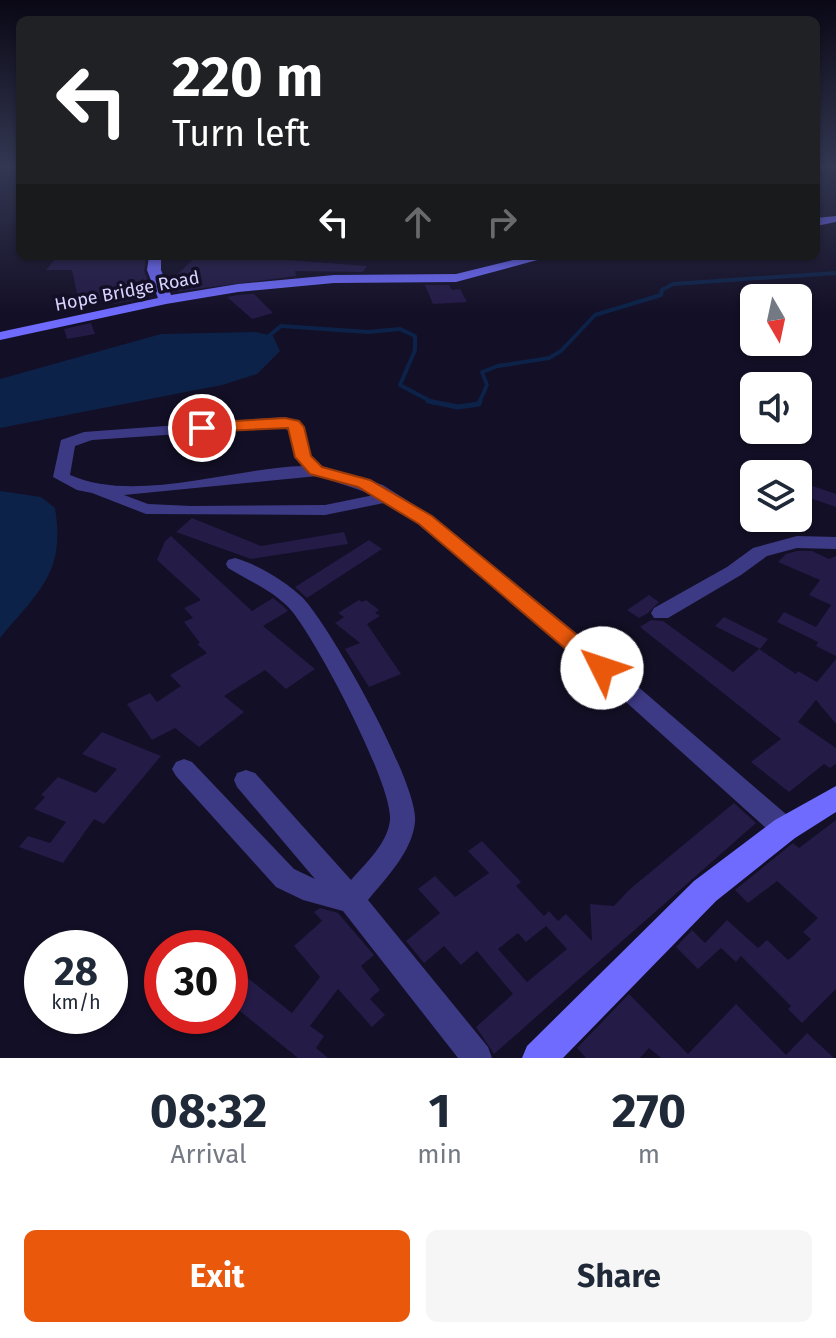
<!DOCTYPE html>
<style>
body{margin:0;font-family:"Fira Sans",sans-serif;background:#f6f6f7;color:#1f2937;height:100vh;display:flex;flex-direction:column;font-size:30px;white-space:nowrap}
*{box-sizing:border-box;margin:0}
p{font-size:26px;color:#747a83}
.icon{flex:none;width:44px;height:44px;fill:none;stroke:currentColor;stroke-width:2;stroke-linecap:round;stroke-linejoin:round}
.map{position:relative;height:1058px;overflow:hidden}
.details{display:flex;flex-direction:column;background:#fff;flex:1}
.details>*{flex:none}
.banner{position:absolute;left:16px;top:16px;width:804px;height:244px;border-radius:12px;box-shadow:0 2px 6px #0004;background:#202124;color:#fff;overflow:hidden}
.needle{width:52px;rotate:171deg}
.fabs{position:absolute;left:740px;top:284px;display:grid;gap:16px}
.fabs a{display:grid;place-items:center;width:72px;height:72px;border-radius:12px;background:#fff;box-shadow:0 2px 6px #0004;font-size:40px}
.speed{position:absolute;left:24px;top:930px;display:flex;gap:16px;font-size:40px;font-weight:700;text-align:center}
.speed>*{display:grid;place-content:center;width:104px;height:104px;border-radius:50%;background:#fff;box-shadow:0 2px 6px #0004;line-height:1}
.speed small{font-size:20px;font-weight:400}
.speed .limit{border:12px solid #d22;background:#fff;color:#111}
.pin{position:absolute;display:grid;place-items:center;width:68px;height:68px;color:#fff;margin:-34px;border:4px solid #fff;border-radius:50%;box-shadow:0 2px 8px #0007}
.me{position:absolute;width:88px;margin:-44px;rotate:311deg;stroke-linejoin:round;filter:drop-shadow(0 0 6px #0008)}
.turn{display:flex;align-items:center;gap:28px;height:168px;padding:0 24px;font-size:36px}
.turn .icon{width:104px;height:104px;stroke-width:2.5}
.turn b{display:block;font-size:56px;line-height:68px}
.lanes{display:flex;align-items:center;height:76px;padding:0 24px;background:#0003;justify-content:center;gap:40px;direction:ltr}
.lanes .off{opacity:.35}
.eta{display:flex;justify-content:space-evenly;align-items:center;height:136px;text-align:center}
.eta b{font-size:48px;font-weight:700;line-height:56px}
.button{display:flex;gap:16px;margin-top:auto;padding:16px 24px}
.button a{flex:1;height:92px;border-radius:12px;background:#ea580c;color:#fff;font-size:32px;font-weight:700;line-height:92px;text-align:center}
.button a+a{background:#f6f6f7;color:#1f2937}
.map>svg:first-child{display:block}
</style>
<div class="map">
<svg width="836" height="1058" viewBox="0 0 836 1058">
<rect width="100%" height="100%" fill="#130f26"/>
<path fill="#0c2248" d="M256,332L273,336L280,351L257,374L222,385L0,428V379L161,334Z
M0,491L41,497L55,508C66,573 38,592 0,638Z"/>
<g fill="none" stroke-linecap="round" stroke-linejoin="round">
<path stroke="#0c2248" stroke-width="4" d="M265,339L281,326L368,332L400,329L415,336V350L400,385L434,403
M479,403L487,385L482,372L498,366L549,358L561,351L595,315L661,295L662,290L673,284L836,273"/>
<path stroke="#0c2248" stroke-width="5" d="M428,401L458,407L479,404L480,401"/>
</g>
<path fill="#241b47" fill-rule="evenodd" d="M58,256H146L144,271L154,296L114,304L112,298L79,303L72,270H46Z
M197,256H276L274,259L367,266L363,272L295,271L296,276L173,292L169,282Z
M425,285H449L452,290L460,289L467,302L433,304Z
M299,290L254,294L273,313L252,319L227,297L238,295Z
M91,323L95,334L67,339L64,329Z
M798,481L836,494V507L798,494Z
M192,518L261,546L344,532L348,544L251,559L176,532Z
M171,536L252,611L273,598L282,605L288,611L263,626L315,669L286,689L265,670L224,696L244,712L199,747L175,728L152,740L127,704L150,693L157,702L181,686L170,675L207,653L197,644L200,643L184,622L193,618L184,608L201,600L157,560L165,541Z
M369,540L382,549L307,598L295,587Z
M797,551H812L829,559L836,556V656L816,646L818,642L777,622L784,612L816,627L831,605L809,595L820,580L778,562L786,554Z
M649,595L659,602L648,613L639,618L627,610Z
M359,600L362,602L366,600L379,610L375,613L380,616L367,624L401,674L369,687L345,649L360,643L335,623L344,617L338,613Z
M724,617L768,639L760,649L715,626Z
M651,620L663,621L733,672L759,649L796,674L798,671L817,682L836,659V724L816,700L798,722L836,748V764L830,768L824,764L789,792L751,762L781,739L640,627Z
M102,732L161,756L104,824L94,819L63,863L19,847L28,836L50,843L66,822L34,809L45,797L41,795L58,777L96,793L117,769L82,754Z
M734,803L756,823L494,1054L476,1027L513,994L477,951L461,965L444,946L424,963L406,941L440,913L418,889L435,876L455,897L489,873L468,851L482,841L521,882L516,886L544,916L549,911L558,921L566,914L592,941L590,904L614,906L630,889ZM546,926L567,949L527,982L498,949L518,933L526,942Z
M836,820V989L802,1023L788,1009L791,1006L741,956L736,962L721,948L698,969L676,947L692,930L705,943L727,920L758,948L767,940L788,960L792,957L811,939L803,932L818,918L777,881L748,903L735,890L793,843L799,848Z
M320,908L338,913L374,955L361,966L380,990L370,999L385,1015L372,1027L338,989L310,1026L324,1036L316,1048L328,1058H298L230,1003V964L292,1013L320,977L294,946L322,921L314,912Z
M629,994L688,1054L736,1004L786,1055L807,1033L834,1058H661L649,1048L640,1058H586L577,1048Z"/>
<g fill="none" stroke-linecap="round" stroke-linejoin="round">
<path fill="#3d3a85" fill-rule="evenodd" d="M285,417L304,427L311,456L321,466L383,485L433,517L571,629L794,821L798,829L794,837L785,840L776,837L556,639L436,537L389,502L325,515L146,514L92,493L77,490L53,477L61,440L84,432ZM282,427L291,432L295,457L303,466C231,468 136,504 70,475L75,446L92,440ZM318,476L374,495L325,505L191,506L148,504L124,495Z
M797,536L836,537V549L797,548L767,556L741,575L668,618H654L651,613L654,608L727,567L753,548Z
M235,558C257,564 287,582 303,598C331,628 419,784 415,822C412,852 386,878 368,900L488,1047L492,1058H458L343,911L303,900L276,887L176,776L172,769L176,762L184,759L192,762L294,869L315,879L237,787L234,780L237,773L246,770L255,773L351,880C365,864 389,842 390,819C392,783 315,637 290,609C274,591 249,581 228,568L226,564L228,560Z"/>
<path fill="#6f6bff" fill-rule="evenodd" d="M836,216V222L816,226V218Z
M149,256H161V270L171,295L238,284L334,275L456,274L530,256H552L456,282L334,283L238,292L166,304L0,340V332L158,298L147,270Z
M836,786V812L795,838L716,901L563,1058H522L527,1046L694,881L775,820Z"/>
</g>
<linearGradient id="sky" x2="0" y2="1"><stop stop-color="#0a0815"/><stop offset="0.53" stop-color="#333752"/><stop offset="1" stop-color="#333752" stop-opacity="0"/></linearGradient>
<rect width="836" height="314" fill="url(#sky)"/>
<path fill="#ea580c" stroke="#983908" stroke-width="2" d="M285,418L299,421L304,427L311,456L322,467L370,480L432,516L610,662L613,668L610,674H595L419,524L358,487L310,474L295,457L288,428L202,432L194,428L202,423Z"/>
<g text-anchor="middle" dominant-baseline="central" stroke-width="7" stroke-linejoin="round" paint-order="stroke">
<g font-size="18" fill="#d9d4ff" stroke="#130f26">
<text transform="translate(127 291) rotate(-11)">Hope Bridge Road</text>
</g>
</g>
</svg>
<div class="fabs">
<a><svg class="needle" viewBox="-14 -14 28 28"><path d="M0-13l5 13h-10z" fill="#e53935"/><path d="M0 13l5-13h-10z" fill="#747a83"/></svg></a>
<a><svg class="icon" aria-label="sound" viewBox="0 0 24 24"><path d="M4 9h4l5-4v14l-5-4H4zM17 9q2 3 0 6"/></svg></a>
<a><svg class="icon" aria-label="layers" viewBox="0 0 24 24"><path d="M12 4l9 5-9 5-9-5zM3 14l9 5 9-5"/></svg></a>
</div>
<div class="speed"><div>28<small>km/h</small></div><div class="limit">30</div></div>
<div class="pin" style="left:202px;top:428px;background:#d93025"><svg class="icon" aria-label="arrive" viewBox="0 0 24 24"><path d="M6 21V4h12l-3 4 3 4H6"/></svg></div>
<svg class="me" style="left:602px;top:668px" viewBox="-20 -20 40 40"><circle r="19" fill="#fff"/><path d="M0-13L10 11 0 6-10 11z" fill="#ea580c"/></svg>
<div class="banner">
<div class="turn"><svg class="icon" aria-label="left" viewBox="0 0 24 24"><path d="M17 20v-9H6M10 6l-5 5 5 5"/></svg><div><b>220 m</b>Turn left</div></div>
<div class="lanes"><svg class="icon" aria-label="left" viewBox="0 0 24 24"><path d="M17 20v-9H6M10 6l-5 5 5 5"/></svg><svg class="icon off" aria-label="ahead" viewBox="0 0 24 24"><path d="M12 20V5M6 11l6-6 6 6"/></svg><svg class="icon off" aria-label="right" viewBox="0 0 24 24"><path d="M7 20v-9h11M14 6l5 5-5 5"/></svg></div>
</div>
</div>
<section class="details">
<div class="eta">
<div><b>08:32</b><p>Arrival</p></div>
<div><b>1</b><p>min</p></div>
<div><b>270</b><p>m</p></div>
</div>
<div class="button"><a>Exit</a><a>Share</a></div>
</section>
